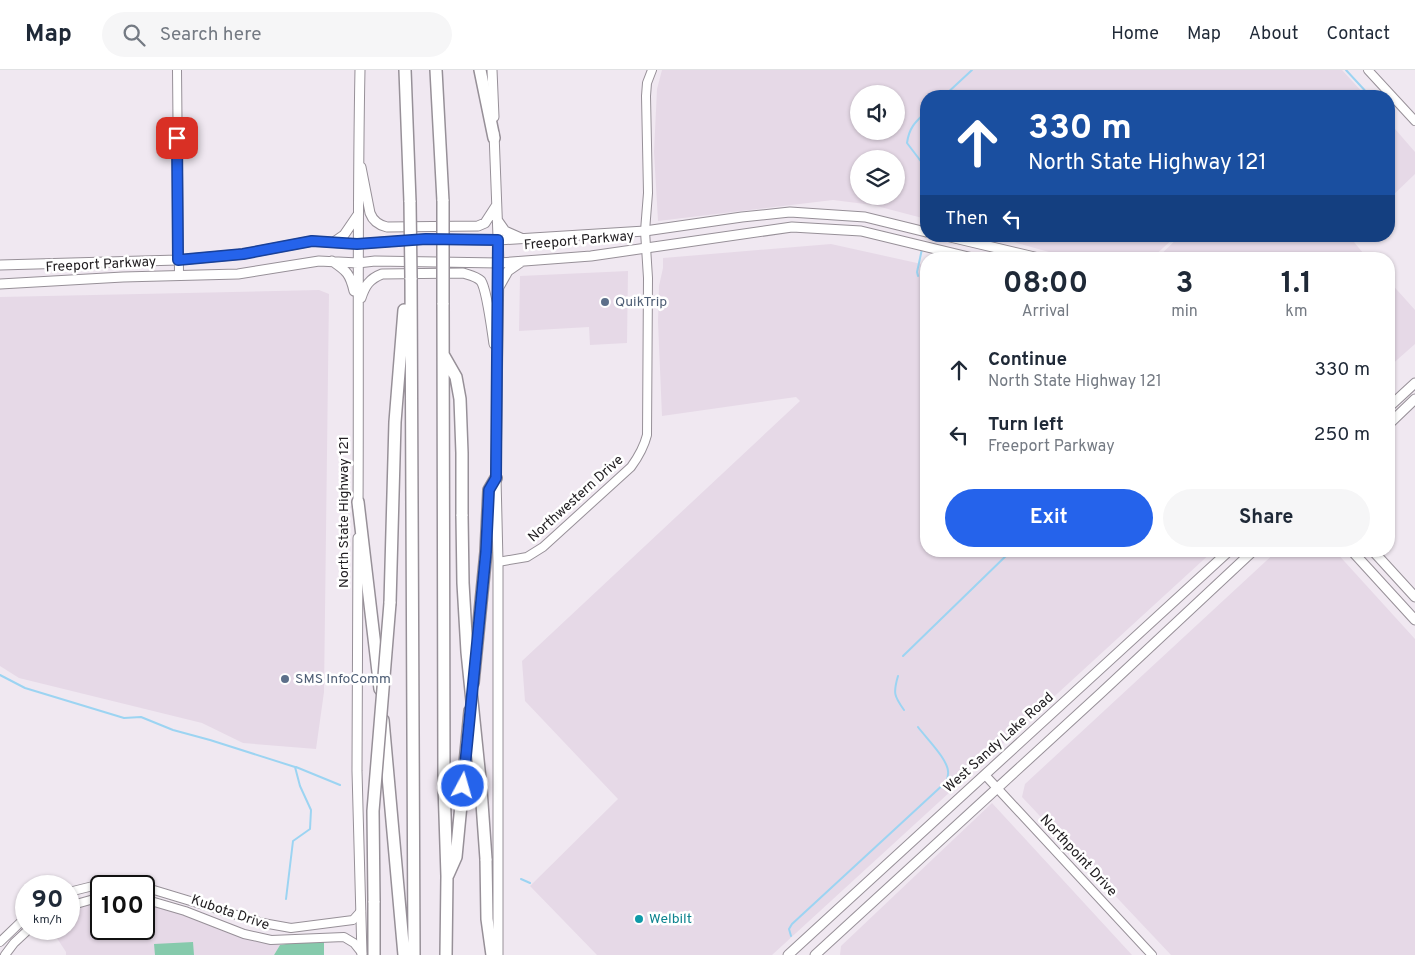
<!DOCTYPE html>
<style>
body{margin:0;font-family:Overpass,sans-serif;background:#f6f6f7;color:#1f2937;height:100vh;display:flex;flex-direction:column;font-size:19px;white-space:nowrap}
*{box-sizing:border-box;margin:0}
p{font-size:16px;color:#747a83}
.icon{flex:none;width:28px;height:28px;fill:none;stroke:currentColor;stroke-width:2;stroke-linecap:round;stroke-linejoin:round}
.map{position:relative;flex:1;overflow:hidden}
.sheet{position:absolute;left:920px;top:182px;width:475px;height:305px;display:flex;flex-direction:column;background:#fff;border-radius:20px;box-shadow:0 1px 4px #0004}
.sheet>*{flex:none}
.guide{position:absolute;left:920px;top:20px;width:475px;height:152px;border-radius:20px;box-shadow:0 1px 4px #0004;background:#1a4fa0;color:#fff;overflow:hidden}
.fabs{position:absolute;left:850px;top:15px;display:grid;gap:10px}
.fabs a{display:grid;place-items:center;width:55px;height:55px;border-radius:50%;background:#fff;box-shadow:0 1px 4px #0004;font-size:25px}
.speed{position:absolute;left:15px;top:805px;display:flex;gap:10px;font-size:25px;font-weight:700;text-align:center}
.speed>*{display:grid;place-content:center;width:65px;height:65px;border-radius:50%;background:#fff;box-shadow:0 1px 4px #0004;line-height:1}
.speed small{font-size:12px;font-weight:400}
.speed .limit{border:2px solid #111;border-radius:8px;background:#fff;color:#111}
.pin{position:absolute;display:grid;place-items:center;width:42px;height:42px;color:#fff;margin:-21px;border-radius:10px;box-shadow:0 2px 8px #0006}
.me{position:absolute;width:55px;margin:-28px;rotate:6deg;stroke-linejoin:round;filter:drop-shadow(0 0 4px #0008)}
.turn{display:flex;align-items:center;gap:18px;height:105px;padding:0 25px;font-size:22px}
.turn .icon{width:65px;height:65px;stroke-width:2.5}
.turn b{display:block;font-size:35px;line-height:42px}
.then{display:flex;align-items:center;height:48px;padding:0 25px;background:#0003;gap:10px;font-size:19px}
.eta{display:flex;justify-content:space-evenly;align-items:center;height:85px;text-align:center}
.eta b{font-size:30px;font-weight:700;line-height:35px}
.action{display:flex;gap:10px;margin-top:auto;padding:10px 25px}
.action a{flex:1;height:58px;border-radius:30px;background:#2563eb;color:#fff;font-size:20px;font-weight:700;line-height:58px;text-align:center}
.action a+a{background:#f6f6f7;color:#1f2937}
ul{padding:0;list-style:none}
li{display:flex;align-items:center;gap:15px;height:65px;padding:0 25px}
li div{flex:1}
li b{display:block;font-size:19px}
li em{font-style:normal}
header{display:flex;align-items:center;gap:30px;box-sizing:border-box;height:70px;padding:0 25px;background:#fff;border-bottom:1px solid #e0e1e3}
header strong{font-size:24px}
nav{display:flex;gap:28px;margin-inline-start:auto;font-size:18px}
.search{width:350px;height:45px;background:#f6f6f7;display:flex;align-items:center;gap:12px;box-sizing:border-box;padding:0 18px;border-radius:28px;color:#747a83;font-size:19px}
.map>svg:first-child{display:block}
</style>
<header>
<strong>Map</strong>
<div class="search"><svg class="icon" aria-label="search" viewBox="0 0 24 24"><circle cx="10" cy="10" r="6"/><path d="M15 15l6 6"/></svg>Search here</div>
<nav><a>Home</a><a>Map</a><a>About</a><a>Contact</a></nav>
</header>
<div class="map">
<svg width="1415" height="885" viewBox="0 0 1415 885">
<rect width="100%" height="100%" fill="#f0e8f1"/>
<path fill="#e6d9e7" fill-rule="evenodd" d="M662,0H1342L1366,26H926V149L873,135L833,130L658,151L654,82L657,19ZM859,24H896V61H859ZM859,89H896V126H859Z
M1389,52L1415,82V104L1389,129Z
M992,166H1176L1151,189H1074Z
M1180,166H1349L1368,189H1156Z
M831,174L926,195V481H1213L772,885H597L530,816L618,729L525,631L522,591L800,331L796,327L662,346L658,252L659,216L663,198V188Z
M628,201L627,273L590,275L589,257L519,261L520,206Z
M1389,211L1415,240V274L1389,297Z
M319,220L329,224L324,622L316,679L243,673L202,653L19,608L0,596V227Z
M1277,481H1335L1415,569V885H1171L1022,727L1025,714Z
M992,733L1132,885H840L841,876Z
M101,828V859H144V829L280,875L274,885H66V882L51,859H69V837Z"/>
<path fill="#86caac" d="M324,868V885H274L280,875Z
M193,872L194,885H155L154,874Z"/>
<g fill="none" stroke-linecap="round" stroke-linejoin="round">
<path stroke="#9cd4f2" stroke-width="2" d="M1346,0L1370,26
M944,26L972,0
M926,42C915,52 909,58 907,73L926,98
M918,206L917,202L922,179
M903,586L1011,481
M0,605L25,618L124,648L141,647L173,660L210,670L295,697L300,716L311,740L310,759L293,771L286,829
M898,606C893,623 894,626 904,640
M296,697L340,715
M521,809L530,813
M791,866L789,859L792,854L946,712C947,710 948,707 948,704C950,691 926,668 918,657"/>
<g stroke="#979098" stroke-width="10">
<path id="tertiary" d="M177,0L179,205
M1368,0L1415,51
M498,492L527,487L543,477L631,397C639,386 644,377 647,365L648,208L645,161L648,123L646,26L647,13L652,0
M985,705L1152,885
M144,817L263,853L291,858L353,850L361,841
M69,822L93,816H132
M144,829L185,841L244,864L271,870L344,867L354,873L362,883
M69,836L101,827
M0,872L26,847
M5,885L14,873L29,859"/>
</g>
<g stroke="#979098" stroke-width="11">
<path id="secondary" d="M492,0L494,47
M494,63L499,193L496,408L498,492V885
M361,97L370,143C373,151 378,155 387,157L478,156L485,153L496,136
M498,151L505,161L521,168
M946,166L1043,189
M334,172L344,165L357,146
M332,191C347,201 350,204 354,221
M0,195L178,190L243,184L312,171L357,174L426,169L498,170L645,161L742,147L790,142L865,147L926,162
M0,214L123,207L238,204L319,191L358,193L375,191L499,193L591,186L792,157L861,161L977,189
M499,217L508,201L521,192
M361,228C365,216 369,209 382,204L463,203C469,205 476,206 481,211C487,220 492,261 494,274
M1389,337L1415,313
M1389,354L1415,329
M358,437C359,291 357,146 360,0
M358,468L357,701L362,885
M1352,481L1415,550
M1373,481L1415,527
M788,885L1229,481
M815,885L1101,623L1253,481"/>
</g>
<g stroke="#979098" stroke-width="14">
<path id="motorway" d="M405,0L410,132
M436,0L443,131
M480,0L494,68
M411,208L414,885
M443,233L444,715L447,806L446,885
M444,286L456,307L460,329L462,383V446
M358,432L380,619
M390,533L395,352L404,240
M473,613L486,482L489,420L496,408
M383,650L404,885
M486,789L487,849L492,885
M448,805L456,787L470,641
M374,831V885"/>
</g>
<use href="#tertiary" stroke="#fff" stroke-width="8"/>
<use href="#secondary" stroke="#fff" stroke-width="9"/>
<use href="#motorway" stroke="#fff" stroke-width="11"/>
<g stroke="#979098" stroke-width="14" stroke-linecap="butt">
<path id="motorway-bridge" d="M443,131V233
M410,132L411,208
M462,446L463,513L467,582L481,719L486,789
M374,831L373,741L390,533"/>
</g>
<use href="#motorway-bridge" stroke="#fff" stroke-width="11"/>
</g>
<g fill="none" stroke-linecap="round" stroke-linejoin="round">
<g stroke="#184099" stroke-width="12">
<path id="route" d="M177,68L178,190L243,184L312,171L357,174L426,169L498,170L496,408L489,420L486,482L463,716"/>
</g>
<use href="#route" stroke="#2563eb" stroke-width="9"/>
</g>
<g fill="#5c6f8a" stroke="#fff" stroke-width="2">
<circle cx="605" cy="232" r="5"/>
<circle cx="285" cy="609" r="5"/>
</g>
<circle fill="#0f9aa8" stroke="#fff" stroke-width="2" cx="639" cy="849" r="5"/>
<g text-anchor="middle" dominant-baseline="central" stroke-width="5" stroke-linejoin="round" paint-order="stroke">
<g font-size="14" fill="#232023" stroke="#fff">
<text transform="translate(579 171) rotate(-5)">Freeport Parkway</text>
<text transform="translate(101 195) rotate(-3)">Freeport Parkway</text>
<text transform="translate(576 429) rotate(-42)">Northwestern Drive</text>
<text transform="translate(344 442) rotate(-90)">North State Highway 121</text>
<text transform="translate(999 673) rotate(-42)">West Sandy Lake Road</text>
<text transform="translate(1078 786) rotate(47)">Northpoint Drive</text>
<text transform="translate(230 843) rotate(19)">Kubota Drive</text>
</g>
<g font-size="14" fill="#4e5e75" stroke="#fff" text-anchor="start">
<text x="615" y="232">QuikTrip</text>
<text x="295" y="609">SMS InfoComm</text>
</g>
<g font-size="14" fill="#0d838f" stroke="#fff" text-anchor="start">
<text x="649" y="849">Welbilt</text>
</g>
</g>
</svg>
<div class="fabs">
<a><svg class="icon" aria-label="sound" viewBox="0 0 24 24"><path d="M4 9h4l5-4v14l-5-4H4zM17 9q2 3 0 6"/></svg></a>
<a><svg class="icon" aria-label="layers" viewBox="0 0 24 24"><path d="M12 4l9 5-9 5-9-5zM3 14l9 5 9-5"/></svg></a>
</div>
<div class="speed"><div>90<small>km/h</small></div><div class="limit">100</div></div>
<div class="pin" style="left:177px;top:68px;background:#d93025"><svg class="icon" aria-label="arrive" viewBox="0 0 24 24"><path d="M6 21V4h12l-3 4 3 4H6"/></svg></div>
<svg class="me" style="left:463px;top:716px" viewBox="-20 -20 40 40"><circle r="17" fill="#2563eb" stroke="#fff" stroke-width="3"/><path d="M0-11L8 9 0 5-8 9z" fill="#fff"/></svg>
<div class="guide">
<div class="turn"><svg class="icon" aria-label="ahead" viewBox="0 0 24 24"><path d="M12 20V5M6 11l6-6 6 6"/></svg><div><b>330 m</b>North State Highway 121</div></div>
<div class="then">Then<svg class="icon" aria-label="left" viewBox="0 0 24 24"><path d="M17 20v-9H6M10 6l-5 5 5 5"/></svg></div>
</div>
<section class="sheet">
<div class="eta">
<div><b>08:00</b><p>Arrival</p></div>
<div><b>3</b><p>min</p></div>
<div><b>1.1</b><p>km</p></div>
</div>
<ul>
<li><svg class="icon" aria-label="ahead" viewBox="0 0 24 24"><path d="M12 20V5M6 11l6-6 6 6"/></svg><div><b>Continue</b><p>North State Highway 121</p></div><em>330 m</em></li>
<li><svg class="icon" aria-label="left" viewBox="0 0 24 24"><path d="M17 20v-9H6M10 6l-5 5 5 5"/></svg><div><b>Turn left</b><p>Freeport Parkway</p></div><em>250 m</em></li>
</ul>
<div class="action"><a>Exit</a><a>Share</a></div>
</section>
</div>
